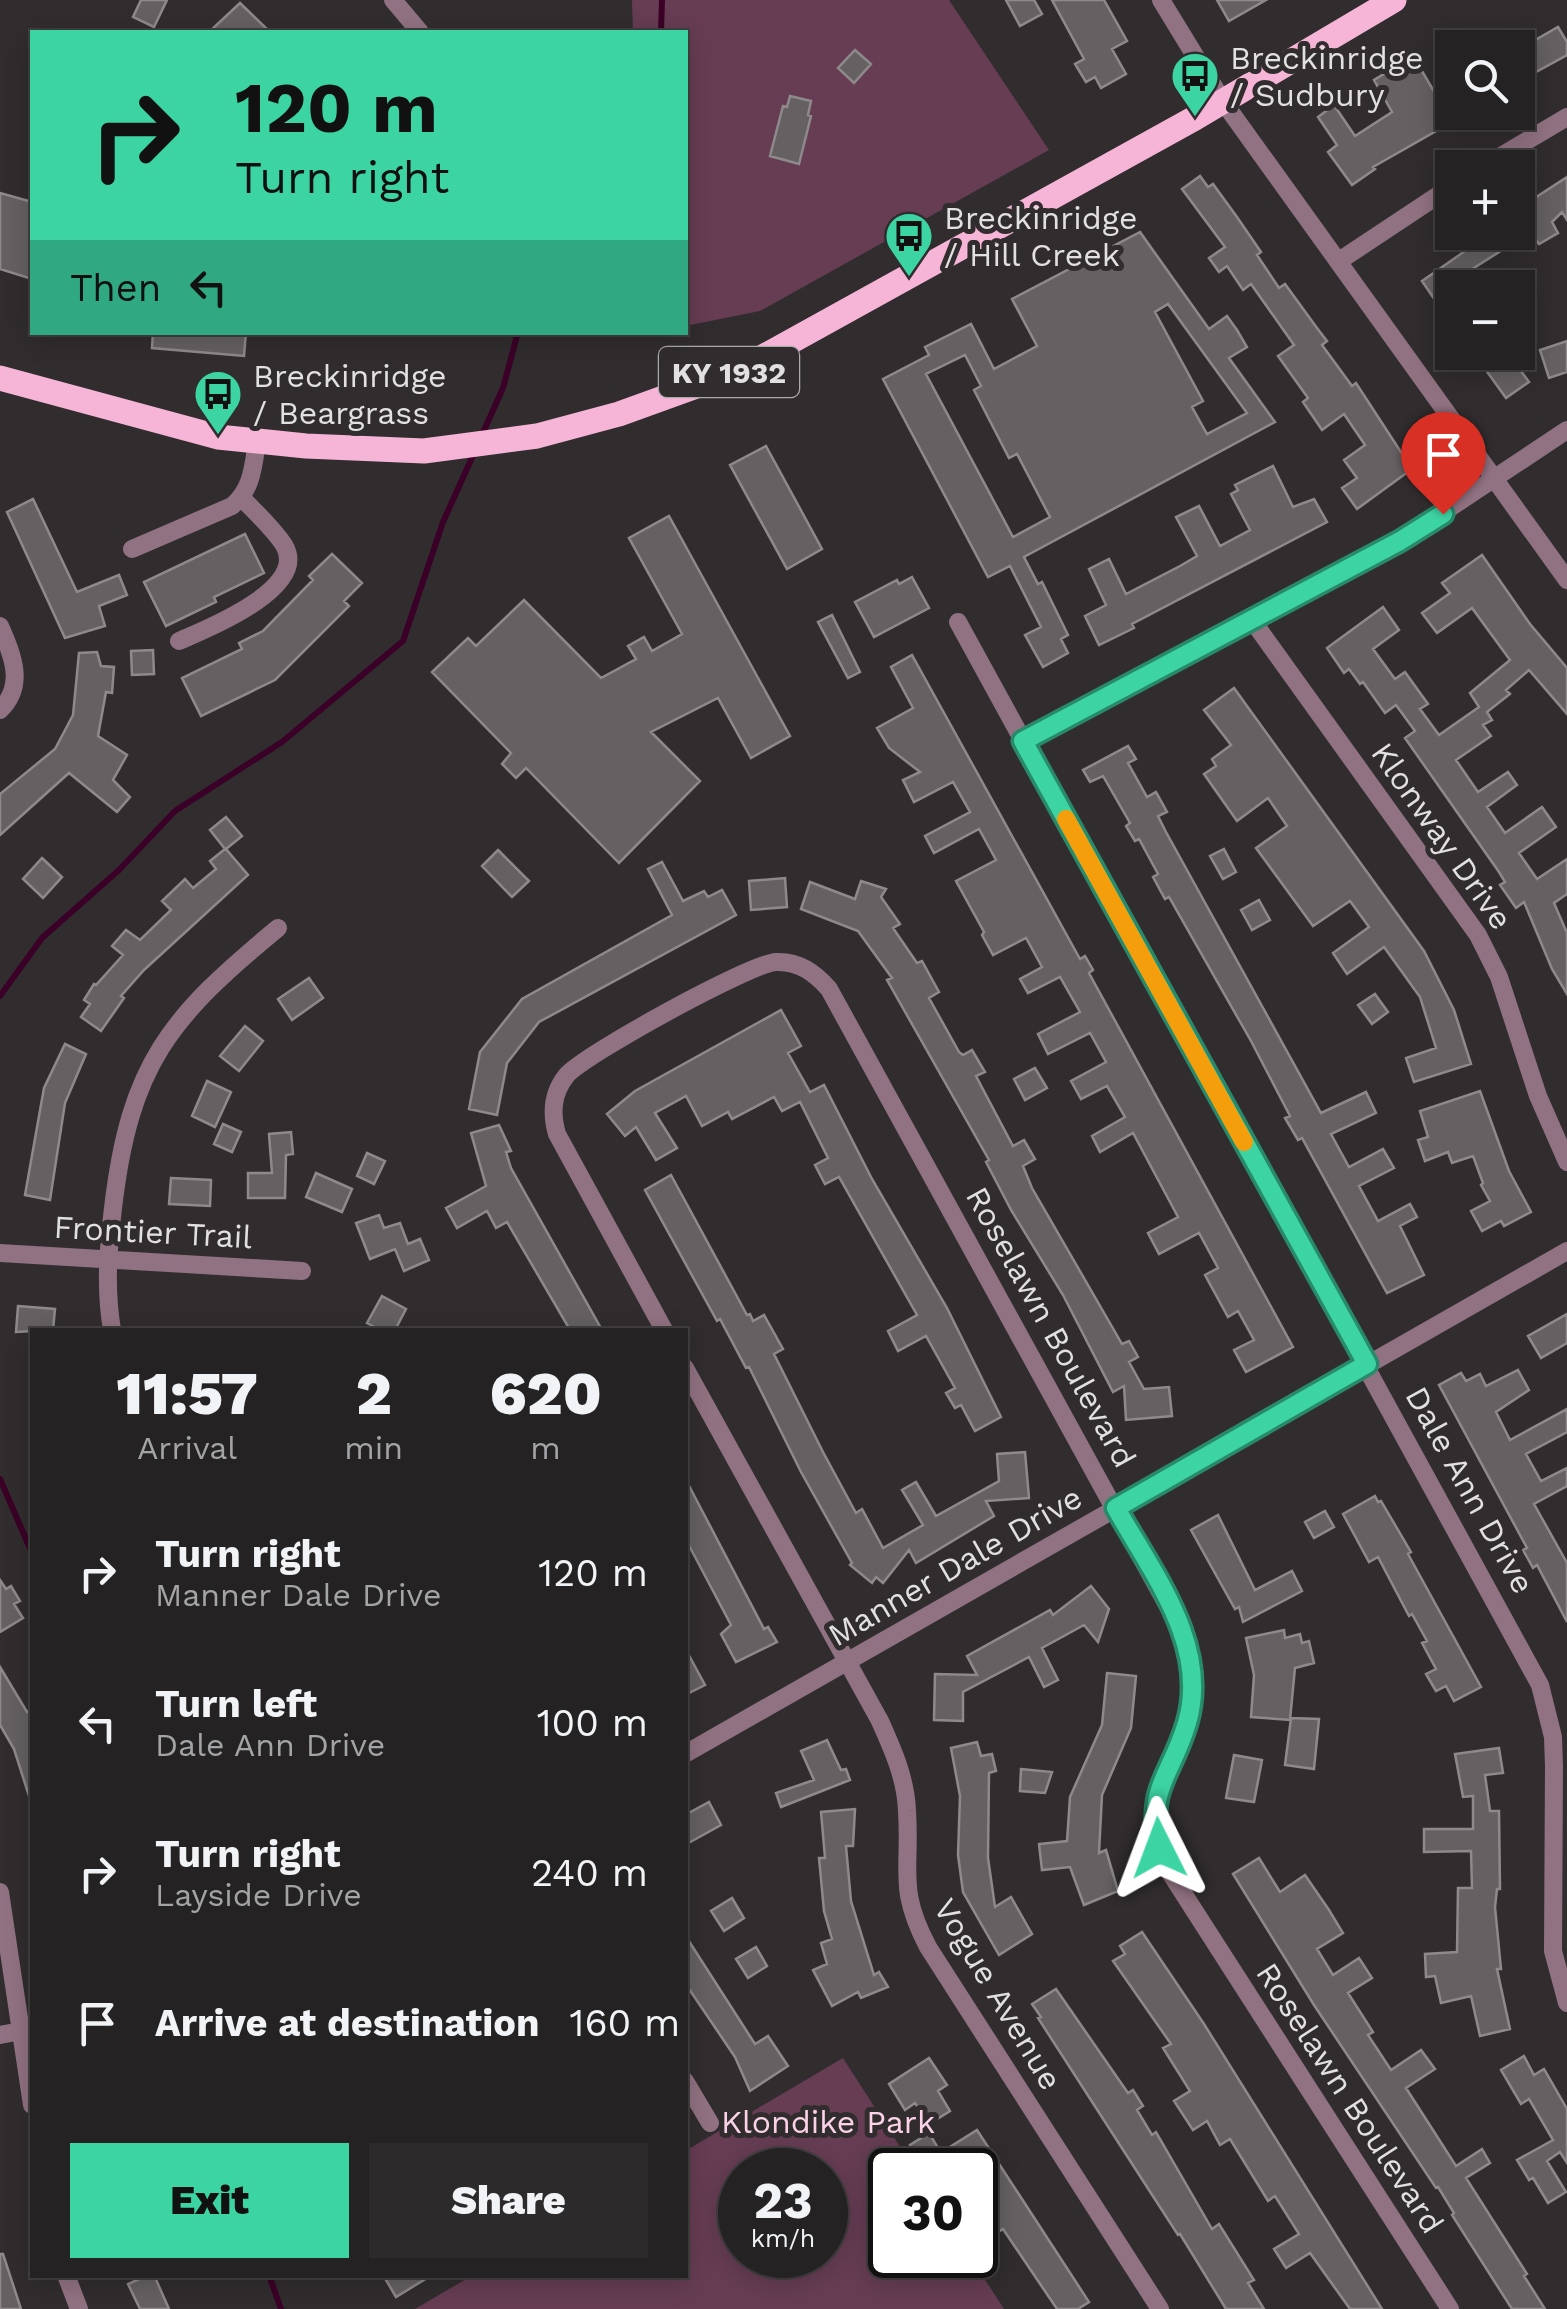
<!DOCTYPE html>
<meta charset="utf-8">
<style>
body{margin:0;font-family:"Work Sans",sans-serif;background:#2d2a2b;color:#f1f3f6;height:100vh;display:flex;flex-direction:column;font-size:38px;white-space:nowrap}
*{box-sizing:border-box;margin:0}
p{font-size:32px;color:#a3a4a6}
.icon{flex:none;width:55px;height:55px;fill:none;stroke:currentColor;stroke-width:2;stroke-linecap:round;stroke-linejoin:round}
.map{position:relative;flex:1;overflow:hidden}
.sheet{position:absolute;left:30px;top:1328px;width:658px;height:950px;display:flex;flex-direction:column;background:#252223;border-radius:0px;box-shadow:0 5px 25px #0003,0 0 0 2px #423f41}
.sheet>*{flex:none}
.hud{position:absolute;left:30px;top:30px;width:658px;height:305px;border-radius:0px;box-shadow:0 5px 25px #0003,0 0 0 2px #423f41;background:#3dd4a3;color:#111;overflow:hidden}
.fabs{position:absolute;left:1435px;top:30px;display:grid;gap:20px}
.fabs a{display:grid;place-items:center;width:100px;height:100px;border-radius:0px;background:#252223;box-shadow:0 5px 25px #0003,0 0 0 2px #423f41;font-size:50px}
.speed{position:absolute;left:718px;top:2148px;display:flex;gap:20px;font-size:50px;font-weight:700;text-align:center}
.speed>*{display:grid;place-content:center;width:130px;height:130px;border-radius:50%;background:#252223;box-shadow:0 5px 25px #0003,0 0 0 2px #423f41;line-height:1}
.speed small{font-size:25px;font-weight:400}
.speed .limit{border:5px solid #111;border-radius:15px;background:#fff;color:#111}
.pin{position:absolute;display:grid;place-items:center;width:85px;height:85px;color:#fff;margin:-102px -42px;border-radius:50% 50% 50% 0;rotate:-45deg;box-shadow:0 0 10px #0007}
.pin .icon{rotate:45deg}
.me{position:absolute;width:110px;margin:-55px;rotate:357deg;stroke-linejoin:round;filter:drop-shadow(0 0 8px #0008)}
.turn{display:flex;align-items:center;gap:35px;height:210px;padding:0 40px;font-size:45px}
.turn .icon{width:130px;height:130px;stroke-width:2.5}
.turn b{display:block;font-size:70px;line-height:85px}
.then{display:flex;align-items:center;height:95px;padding:0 40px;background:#0003;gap:20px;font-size:38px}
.eta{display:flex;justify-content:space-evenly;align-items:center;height:170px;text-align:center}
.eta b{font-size:60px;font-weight:800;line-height:70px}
.action{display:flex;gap:20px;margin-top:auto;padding:20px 40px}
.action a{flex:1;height:115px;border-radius:0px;background:#3dd4a3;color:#111;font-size:40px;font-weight:800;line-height:115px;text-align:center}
.action a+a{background:#2d2a2b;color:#f1f3f6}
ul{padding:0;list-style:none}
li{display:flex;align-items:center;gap:30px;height:150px;padding:0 40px}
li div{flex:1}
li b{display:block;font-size:38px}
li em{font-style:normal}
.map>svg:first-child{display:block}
</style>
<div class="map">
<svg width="1567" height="2309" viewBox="0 0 1567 2309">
<rect width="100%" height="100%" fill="#312d2f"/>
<path fill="#663d53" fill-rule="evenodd" d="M632,0H949L1049,150L760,311L685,326V32H633Z
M843,2058L915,2170H890V2255H969L1004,2309H415L473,2275H685V2151ZM740,2170H825V2255H740Z"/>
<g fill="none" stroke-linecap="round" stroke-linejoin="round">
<path stroke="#3b0027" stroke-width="6" d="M661,32L662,0
M482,435L503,388L518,332
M0,996L42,938L119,870L175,811L282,742L403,641L443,522L475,451
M0,1479L32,1553
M269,2275L281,2309"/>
</g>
<path fill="#656163" stroke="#8e898b" stroke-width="2.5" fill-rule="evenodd" d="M141,0H167L154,27L133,17Z
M1006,0H1034L1042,14L1020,26Z
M1052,0H1104L1127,41L1112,49L1126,74L1101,88L1095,77L1086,82L1075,64L1084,59Z
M1217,0H1266L1229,21Z
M240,3L270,32H209Z
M1558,27L1567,42V55L1518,82V50Z
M855,50L871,64L854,83L838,68Z
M1419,66L1439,100L1452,92V122L1373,167L1375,169L1352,185L1328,152L1337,145L1318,117L1334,105L1355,136L1392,112L1374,80L1392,69L1398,79Z
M790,96L811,101L808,115L811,116L799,164L770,156L783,106L787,107Z
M1200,176L1208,187L1213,184L1237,217L1261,252L1257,255L1279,288L1285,284L1317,328L1327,341L1322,345L1352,386L1356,383L1412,469L1357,509L1342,488L1357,478L1344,460L1365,445L1344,414L1322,430L1303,402L1308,398L1278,356L1294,345L1251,284L1243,290L1227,266L1219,272L1209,258L1225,247L1182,189Z
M1567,177V220L1562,212L1552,222L1558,233L1539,244L1532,234L1518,242V240L1455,280L1460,288H1452V325L1422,281L1465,251L1461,245L1480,232H1518V209Z
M0,193L32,202V279L0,269Z
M1140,232L1209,329L1227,316L1237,330L1247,347L1229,358L1275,422L1024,557L1038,584L1042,582L1068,635L1061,639L1068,653L1043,667L1025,635L1041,627L1010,566L988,577L883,379L929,355L925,347L971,324L994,369L1037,346L1012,299ZM1168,304L1247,413L1207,434L1192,407L1203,401L1155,312ZM965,355L981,386L974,390L1009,458L1017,454L1050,517L1013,537L926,374Z
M153,332H246L244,356L152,348Z
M1567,341V372L1549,378L1540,350Z
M1492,352H1507L1529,382L1506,398L1480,362Z
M766,446L822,549L787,569L730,465Z
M1273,466L1293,507L1314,499L1327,522L1132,624L1134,628L1099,645L1085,616L1106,605L1089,569L1109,559L1126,594L1180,566L1197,556L1176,517L1199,506L1220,546L1250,530L1231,494L1238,490L1235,485Z
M33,499L77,592L119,575L127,595L99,606L105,626L65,638L7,512Z
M669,516L790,736L751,758L718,698L651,732L700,781L619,863L526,768L516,778L502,764L511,753L432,672L468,638L476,646L524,600L601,678L636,659L628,646L644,637L652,651L682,634L629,538Z
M245,534L264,573L214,597L216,602L166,626L144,582Z
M332,554L362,583L344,601L349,606L275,680L201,716L182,678L242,649L239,643L263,631L313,580L309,576Z
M1482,555L1530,624L1567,668V714L1529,670L1506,690L1510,694L1487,712L1492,720L1483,725L1491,736L1456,760L1478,792L1508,772L1517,785L1487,807L1505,833L1542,807L1556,827L1519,853L1537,879L1567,859V894L1554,903L1567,933V994L1552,969L1524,902L1516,908L1500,885L1505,882L1499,872L1405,738L1415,731L1396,705L1385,713L1363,682L1360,684L1349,669L1344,673L1327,648L1383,607L1399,630L1373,649L1395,679L1405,672L1428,704L1420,709L1439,735L1479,707L1470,693L1510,660L1472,608L1437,633L1422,613L1450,593L1442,583Z
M912,577L929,608L874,637L855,602L897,580L899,584Z
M832,615L860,672L848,678L818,622Z
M153,650L154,674L132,675L131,651Z
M97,652L101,666L114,667L112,693L106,692L98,736L127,755L113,780L130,797L117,812L69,773L0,835V794L55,749L73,715L79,653Z
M912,655L1080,959L1085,956L1093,970L1089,973L1293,1347L1246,1372L1234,1350L1254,1340L1238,1311L1228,1317L1205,1275L1218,1268L1199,1233L1159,1254L1148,1233L1178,1217L1133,1133L1100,1152L1092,1136L1125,1117L1107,1086L1081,1099L1071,1081L1106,1062L1090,1033L1048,1054L1038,1034L1080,1012L1060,977L1028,993L1020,979L1042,967L1026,938L993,955L982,935L984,932L956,881L996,860L979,829L934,853L925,836L970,812L953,782L914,802L903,780L920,772L889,748L877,728L913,708L891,667Z
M1234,688L1424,951L1454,1010L1471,1064L1414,1082L1406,1058L1436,1048L1420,997L1384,947L1347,974L1333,953L1369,927L1350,901L1313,926L1256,848L1287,826L1268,798L1237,821L1204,774L1216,766L1212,759L1231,745L1204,710Z
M1128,746L1136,759L1128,763L1147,797L1156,792L1167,812L1158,816L1166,832L1321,1113L1366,1092L1376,1113L1331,1134L1349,1167L1383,1149L1394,1168L1359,1186L1378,1221L1410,1204L1417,1217L1400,1226L1424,1275L1387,1293L1302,1138L1298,1140L1285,1118L1290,1116L1251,1041L1169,897L1165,899L1153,877L1158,874L1139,839L1135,841L1126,826L1130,823L1103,776L1090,782L1083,770Z
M226,817L242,836L226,849L248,875L144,970L121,996L124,998L101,1031L81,1017L90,1004L84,1000L94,984L96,985L123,955L112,946L126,930L140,940L171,910L162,901L185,879L193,888L216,869L210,861L225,849L210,830Z
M1224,849L1236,872L1223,879L1210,856Z
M498,850L529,881L512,897L482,866Z
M42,858L62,877L43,898L23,879Z
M662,862L683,901L704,891L708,897L722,890L736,915L539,1022L507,1063L497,1115L469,1109L480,1052L522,999L672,915L648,869Z
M785,878L787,907L751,910L749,881Z
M861,881L886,889L881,897L900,924L893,928L917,963L922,961L939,992L929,998L959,1052L963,1055L972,1050L985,1072L976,1076L1013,1146L1024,1140L1035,1159L1023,1166L1032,1188L1122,1344L1129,1341L1138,1357L1129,1362L1144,1389L1169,1387L1172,1416L1126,1420L1124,1386L1113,1392L1063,1295L1011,1210L986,1162L989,1160L887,980L892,978L858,931L801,909L810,882L855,899Z
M1259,900L1270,920L1252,930L1241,910Z
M309,978L323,998L292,1020L278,999Z
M1375,994L1388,1012L1372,1024L1358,1005Z
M781,1010L801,1046L788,1053L810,1092L824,1085L872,1179L947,1308L1001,1417L975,1431L961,1405L955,1408L946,1393L955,1388L926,1336L898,1351L888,1331L917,1315L839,1177L825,1184L815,1165L828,1158L800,1102L782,1111L774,1097L732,1119L728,1112L702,1126L686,1096L655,1113L677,1148L656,1160L636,1127L625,1136L607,1114L635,1091Z
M245,1026L263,1041L239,1071L220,1056Z
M65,1044L86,1054L65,1103L50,1200L25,1195L44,1088Z
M1035,1068L1047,1088L1025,1100L1014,1079Z
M207,1081L231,1092L215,1127L192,1116Z
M1480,1091L1509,1171L1531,1212L1504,1226L1501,1221L1482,1231L1471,1211L1490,1201L1481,1185L1483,1183L1473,1156L1452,1163L1448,1152L1425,1161L1418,1140L1428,1137L1420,1111Z
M223,1124L241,1132L232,1152L214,1144Z
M499,1125L511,1151L506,1152L511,1168L602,1330H570L507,1222L496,1228L487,1211L457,1228L446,1208L486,1186L471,1133Z
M291,1132L293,1154L286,1155L285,1198H248V1173H272L269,1134Z
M367,1153L385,1161L374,1184L357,1176Z
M316,1173L352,1189L342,1212L306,1197Z
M671,1175L747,1315L750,1314L753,1321L764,1315L783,1349L774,1354L823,1452L856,1513L862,1509L883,1548L923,1525L902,1490L916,1482L936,1516L999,1481L997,1454L1025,1452L1029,1498L986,1501L994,1516L916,1563L909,1550L883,1583L876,1577L872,1583L850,1565L852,1563L801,1472L749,1367L746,1368L720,1319L717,1321L645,1190Z
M171,1178L211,1180L210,1206L169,1204Z
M379,1215L384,1228L400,1223L408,1244L420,1239L429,1260L404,1271L395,1249L370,1259L356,1223Z
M382,1296L406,1309L395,1330H380L367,1323Z
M18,1306L55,1309L53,1330L16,1332Z
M1567,1314V1343L1541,1358L1528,1336Z
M1518,1370L1529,1390L1496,1412L1510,1440L1567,1409V1432L1526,1454L1541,1481L1567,1468V1486L1534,1504L1567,1563V1622L1537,1565L1533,1568L1523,1550L1527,1548L1439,1385L1461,1373L1466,1381L1480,1374L1486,1386Z
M685,1478L764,1629L768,1627L777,1642L736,1662L721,1634L731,1625L685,1538Z
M1375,1496L1378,1502L1381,1501L1411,1552L1408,1554L1481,1687L1454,1701L1446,1686L1436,1691L1426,1674L1436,1669L1422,1643L1427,1641L1412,1614L1409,1616L1378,1557L1369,1562L1343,1514Z
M1325,1511L1334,1527L1314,1538L1305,1522Z
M1218,1515L1255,1590L1292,1571L1302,1591L1243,1622L1239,1607L1235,1609L1191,1530Z
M0,1580L6,1589L11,1586L20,1601L14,1604L23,1618L0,1632Z
M1091,1586L1109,1609L1098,1642L1084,1625L1042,1648L1058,1680L1044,1687L1029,1657L963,1692V1721L934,1720L935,1674L977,1675L967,1656L1050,1610L1053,1615Z
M1284,1630L1285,1638L1300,1634L1302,1643L1309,1641L1314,1663L1295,1668L1290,1720L1251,1717L1254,1675L1246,1638Z
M685,1648L705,1685L685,1695Z
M0,1667L27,1712L32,1709V1796H29L14,1749L0,1725Z
M1107,1673L1136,1676L1131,1728L1102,1795L1099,1853L1106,1850L1118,1891L1084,1905L1070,1867L1042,1870L1039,1844L1067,1841L1070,1797L1102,1725Z
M1291,1718L1319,1719L1314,1769L1285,1765Z
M827,1740L841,1770L846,1769L850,1780L781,1807L776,1793L814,1780L801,1751Z
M977,1742L981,1756L992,1754L996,1771L989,1773L988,1858L995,1907L1011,1897L1032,1934L999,1955L963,1892L958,1855L960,1796L951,1748Z
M1499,1748L1503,1773L1485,1775L1490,1811H1499L1500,1889H1497L1495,1907L1501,1969H1497L1510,2029L1480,2036L1471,1996L1441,2003L1435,1976L1426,1977L1425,1954L1457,1952L1458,1888H1472L1471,1851L1424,1852V1829H1473V1796L1463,1797L1455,1754Z
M1234,1755L1262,1760L1254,1802L1226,1798Z
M1021,1769L1052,1772L1045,1793L1020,1791Z
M709,1802L721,1825L685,1845V1815Z
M855,1809L853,1846H846L851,1901L874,1975L879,1972L888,1987L861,1998L858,1992L832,2006L813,1970L827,1964L821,1943L832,1939L824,1911L819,1858H825L821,1812Z
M1259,1858L1280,1892L1305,1875L1329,1910L1343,1933L1317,1949L1333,1975L1359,1958L1372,1978L1348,1993L1373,2032L1368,2035L1391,2070L1421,2050L1435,2069L1406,2088L1456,2166L1482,2149L1490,2163L1466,2178L1527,2274L1524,2276L1545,2309H1512L1452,2215L1454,2213L1438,2187L1436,2188L1314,2005L1233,1874Z
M732,1898L744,1918L724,1931L711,1911Z
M1142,1932L1204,2024L1382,2309H1350L1310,2253L1286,2268L1274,2249L1299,2234L1275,2196L1268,2201L1230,2139L1220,2145L1207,2121L1193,2130L1174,2101L1190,2091L1163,2048L1171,2044L1113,1961L1125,1954L1120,1946Z
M685,1935L755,2044L768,2036L788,2066L750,2091L735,2057L685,1983Z
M756,1947L767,1966L748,1978L736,1959Z
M1056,1989L1128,2093L1133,2090L1143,2106L1137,2110L1152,2135L1156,2132L1212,2229L1219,2224L1254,2280L1248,2283L1264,2309H1226L1180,2234L1178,2235L1147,2187L1038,2018L1041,2017L1032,2004Z
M1524,2056L1534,2075L1544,2069L1567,2109V2163L1560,2152L1547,2161L1566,2192L1548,2203L1533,2178L1529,2180L1517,2160L1553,2140L1529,2099L1521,2104L1501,2070Z
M929,2058L947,2085L938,2091L950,2111L929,2124L915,2103L905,2110L889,2084Z
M977,2130L1089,2302L1078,2309H1057L1003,2229L998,2232L975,2195V2170H965L950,2147Z
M929,2133L944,2158L926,2170L910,2145Z
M0,2254H3L21,2309H0Z
M148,2275H154L169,2309H140L128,2284Z
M383,2275H432L396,2297Z"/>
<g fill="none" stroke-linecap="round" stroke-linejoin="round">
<path stroke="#917282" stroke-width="18" d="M393,0L420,32
M1161,0L1222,100L1567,580
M1481,168L1567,117
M1339,261L1452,186
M132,549L232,506C252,489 253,468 257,442
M1252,620L1478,935L1499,977L1538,1096L1567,1162
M958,622L1540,1685L1553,1737L1554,1766L1553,1951L1567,2003
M0,626C12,654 26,685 0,710
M179,641C207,629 310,588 284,545C273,528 255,512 242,498
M1023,741L1400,541L1567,430
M0,1253L302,1271
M112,1330C105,1288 108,1250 113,1208C130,1064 169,1018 278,928
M664,1330L557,1134C551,1113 552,1094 566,1076C583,1055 751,963 776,962C799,961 815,973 829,989L1187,1641L1194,1688L1188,1722L1155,1803L1153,1820L1167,1868L1450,2309
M685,1368L880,1721C893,1750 906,1779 907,1811C911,1872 897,1888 928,1947L1160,2309
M685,1754L1567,1251
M0,1892L32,2105
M0,2035L21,2031
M685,2081L710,2123
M66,2275L79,2309"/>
<path stroke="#f6b5d7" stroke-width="25" d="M0,378L218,437L306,446L424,451L537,436L619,414L702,384L761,358L1195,118L1394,0"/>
</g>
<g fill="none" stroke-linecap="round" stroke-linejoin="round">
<g stroke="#288a6a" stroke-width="25">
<path id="route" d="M1159,1848C1147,1785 1171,1777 1187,1723C1210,1645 1152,1573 1116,1508L1367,1364L1023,741L1400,541L1443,514"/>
</g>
<use href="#route" stroke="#3dd4a3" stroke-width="18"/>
<path stroke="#f59e0b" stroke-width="18" d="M1066,819L1244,1142"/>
</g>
<defs>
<g id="bus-pin" transform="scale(2.5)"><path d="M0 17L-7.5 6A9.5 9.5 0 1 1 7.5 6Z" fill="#3dd4a3" stroke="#312d2f"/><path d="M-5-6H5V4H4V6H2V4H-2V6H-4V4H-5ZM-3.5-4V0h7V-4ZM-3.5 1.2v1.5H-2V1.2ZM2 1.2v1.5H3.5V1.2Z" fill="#111"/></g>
</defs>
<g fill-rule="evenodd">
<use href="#bus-pin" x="1195" y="76"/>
<use href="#bus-pin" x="909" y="236"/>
<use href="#bus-pin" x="218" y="394"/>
</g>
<g text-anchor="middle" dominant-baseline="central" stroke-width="10" stroke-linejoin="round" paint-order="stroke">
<rect fill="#312d2f" stroke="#adaaac" stroke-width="2.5" x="659" y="347" width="140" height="50" rx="8"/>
<g font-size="30" font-weight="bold" fill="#e2e0e1">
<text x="729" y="372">KY 1932</text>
</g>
<g font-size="32" fill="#e2e0e1" stroke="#312d2f" text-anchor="start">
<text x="1230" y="58">Breckinridge<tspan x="1230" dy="37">/ Sudbury</tspan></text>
<text x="944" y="218">Breckinridge<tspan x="944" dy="37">/ Hill Creek</tspan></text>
<text x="253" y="376">Breckinridge<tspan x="253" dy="37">/ Beargrass</tspan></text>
</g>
<g font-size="32" fill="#e2e0e1" stroke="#312d2f">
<text transform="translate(1442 836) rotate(55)">Klonway Drive</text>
<text transform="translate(153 1232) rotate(3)">Frontier Trail</text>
<text transform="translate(1051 1327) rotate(61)">Roselawn Boulevard</text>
<text transform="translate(1470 1490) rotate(61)">Dale Ann Drive</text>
<text transform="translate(955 1566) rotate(-30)">Manner Dale Drive</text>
<text transform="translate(998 1994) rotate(59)">Vogue Avenue</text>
<text transform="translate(1350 2098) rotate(57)">Roselawn Boulevard</text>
</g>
<g font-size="32" fill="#fbd2e7" stroke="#312d2f">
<text x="828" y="2122">Klondike Park</text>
</g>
</g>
</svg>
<div class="fabs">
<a><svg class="icon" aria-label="search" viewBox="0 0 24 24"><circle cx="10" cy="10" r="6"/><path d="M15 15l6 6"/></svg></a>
<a>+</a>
<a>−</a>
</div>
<div class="speed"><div>23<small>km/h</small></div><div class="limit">30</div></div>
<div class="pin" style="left:1443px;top:514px;background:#d93025"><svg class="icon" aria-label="arrive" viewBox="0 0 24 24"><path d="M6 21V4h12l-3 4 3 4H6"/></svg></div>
<svg class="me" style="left:1159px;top:1848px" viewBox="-20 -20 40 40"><path d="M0-17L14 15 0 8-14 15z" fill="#3dd4a3" stroke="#fff" stroke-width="4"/></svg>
<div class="hud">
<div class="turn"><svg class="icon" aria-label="right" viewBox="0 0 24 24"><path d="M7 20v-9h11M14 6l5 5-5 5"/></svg><div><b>120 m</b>Turn right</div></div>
<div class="then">Then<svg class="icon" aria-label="left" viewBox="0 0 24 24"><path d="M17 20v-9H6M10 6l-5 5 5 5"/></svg></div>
</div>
<section class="sheet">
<div class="eta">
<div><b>11:57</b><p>Arrival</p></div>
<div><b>2</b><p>min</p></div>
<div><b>620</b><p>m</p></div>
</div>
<ul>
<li><svg class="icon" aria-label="right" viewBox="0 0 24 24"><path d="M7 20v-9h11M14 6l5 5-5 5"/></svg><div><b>Turn right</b><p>Manner Dale Drive</p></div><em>120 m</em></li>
<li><svg class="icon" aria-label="left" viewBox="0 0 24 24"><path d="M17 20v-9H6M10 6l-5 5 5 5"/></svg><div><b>Turn left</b><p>Dale Ann Drive</p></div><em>100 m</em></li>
<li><svg class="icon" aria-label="right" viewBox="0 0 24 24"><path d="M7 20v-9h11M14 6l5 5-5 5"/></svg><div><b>Turn right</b><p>Layside Drive</p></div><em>240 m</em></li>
<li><svg class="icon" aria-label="arrive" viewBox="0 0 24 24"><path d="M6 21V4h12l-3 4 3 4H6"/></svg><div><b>Arrive at destination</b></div><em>160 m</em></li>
</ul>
<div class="action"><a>Exit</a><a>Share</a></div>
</section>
</div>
